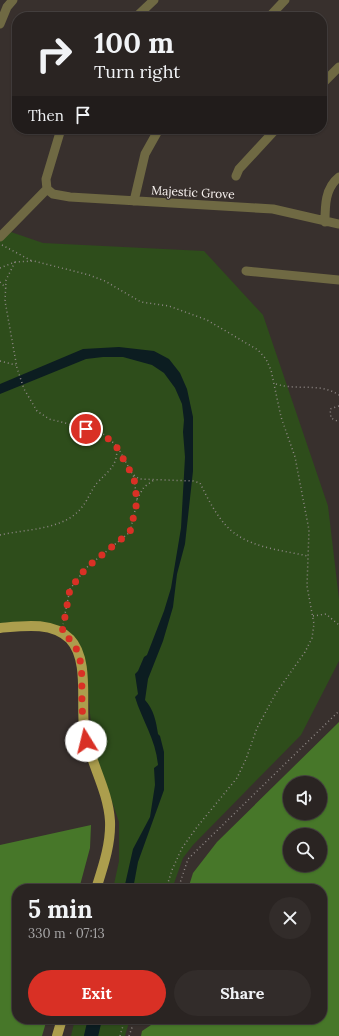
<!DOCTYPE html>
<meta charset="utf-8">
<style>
body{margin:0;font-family:Lora,serif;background:#322c2a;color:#f1f3f6;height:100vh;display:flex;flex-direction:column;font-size:15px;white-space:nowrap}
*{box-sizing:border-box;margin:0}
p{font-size:13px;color:#a5a4a5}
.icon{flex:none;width:22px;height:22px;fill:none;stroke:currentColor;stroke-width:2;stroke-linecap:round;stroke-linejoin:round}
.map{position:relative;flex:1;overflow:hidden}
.sheet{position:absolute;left:12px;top:884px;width:315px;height:140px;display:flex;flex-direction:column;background:#2a2422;border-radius:16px;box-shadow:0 1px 3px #0004,0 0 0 1px #464140}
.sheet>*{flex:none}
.guide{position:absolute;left:12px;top:12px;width:315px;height:122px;border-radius:16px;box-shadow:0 1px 3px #0004,0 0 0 1px #464140;background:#2a2422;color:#f1f3f6;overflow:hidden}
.tools{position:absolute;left:283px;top:776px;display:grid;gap:8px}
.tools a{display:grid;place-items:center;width:44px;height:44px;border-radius:50%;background:#2a2422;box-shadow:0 1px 3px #0004,0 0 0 1px #464140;font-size:20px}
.pin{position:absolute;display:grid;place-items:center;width:34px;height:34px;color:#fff;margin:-17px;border:2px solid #fff;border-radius:50%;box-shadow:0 1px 4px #0007}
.me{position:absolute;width:44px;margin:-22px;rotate:351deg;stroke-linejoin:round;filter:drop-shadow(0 0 3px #0008)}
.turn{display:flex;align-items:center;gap:14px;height:84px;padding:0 16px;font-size:18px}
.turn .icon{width:52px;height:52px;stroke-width:2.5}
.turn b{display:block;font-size:28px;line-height:34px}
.then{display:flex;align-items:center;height:38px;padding:0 16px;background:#0003;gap:8px;font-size:15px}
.round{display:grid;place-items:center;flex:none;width:42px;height:42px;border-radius:21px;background:#322c2a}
.summary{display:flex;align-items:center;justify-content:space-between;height:68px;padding:0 16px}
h1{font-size:24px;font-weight:700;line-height:30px}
.primary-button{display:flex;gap:8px;margin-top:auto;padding:8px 16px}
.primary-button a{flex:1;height:46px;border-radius:24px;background:#d93025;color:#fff;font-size:16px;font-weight:700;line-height:46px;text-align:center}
.primary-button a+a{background:#322c2a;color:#f1f3f6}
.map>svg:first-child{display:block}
</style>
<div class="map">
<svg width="339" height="1036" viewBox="0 0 339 1036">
<rect width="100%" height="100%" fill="#38302d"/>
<path fill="#2e4d1b" d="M11,232L43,243L204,251L263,315L328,506L339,599V661L301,735L193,845L183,858L172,889H113L119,861V822L93,746L87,680L74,640L39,622L0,623V241Z
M75,1019H130L125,1036H71Z"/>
<path fill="#477729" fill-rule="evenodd" d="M339,722V1036H141L142,1031L160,1019H322V889H188L193,873L217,842ZM290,783H320V813H290ZM290,835H320V865H290Z
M91,825L90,848L79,889H17V1019H47L42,1036H0V845Z"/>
<path fill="#0c1d21" d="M119,347L154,351L169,359L180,373L187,389L193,417V471L185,544L177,574L173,607L163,641L148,679L145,700C154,710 156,721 158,734L160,736L164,752V790L138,862L133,889H124L133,849L150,817L155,785L154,768L158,765C156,740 142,720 135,697L138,694L135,674L138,671L144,657L147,655L164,611L171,588L181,528L185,457L183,432L184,420L182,404L175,388L164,373L152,365L123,357H103L86,359L0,394V384L83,349Z"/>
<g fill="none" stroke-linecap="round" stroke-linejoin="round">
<path stroke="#0c1d21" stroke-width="14" d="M91,1036L95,1019"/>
<path stroke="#8f8886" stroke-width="1.5" stroke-dasharray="1 3" stroke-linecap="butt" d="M2,245L32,261
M15,262L6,280L5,301L17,368L24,389L37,411L49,419L101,432L117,446L134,477L137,502L130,532L86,568L70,589L63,624
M0,268L15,262L34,261L89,275L105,281L141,302L169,306L207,320L258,350L266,359L271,370L281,417L295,457L309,530L307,586L314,624L312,638L305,652L276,693L257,728L246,759L237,778L197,827L182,848L172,870L166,889
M0,282L6,288
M0,361L16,365
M276,384C297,391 319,382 339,395
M339,406L330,409L331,418L339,422
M134,475L139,479L193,481L200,483C209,501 220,524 237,535C256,548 285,551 308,556
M137,499L144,487L154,480
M0,535C26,529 65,530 82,507C88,500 91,490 97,483C109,470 117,467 117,448
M313,616L326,614L339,625
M178,889L188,859L339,711
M120,1036L125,1019
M129,1036L135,1019"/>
<path stroke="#6f6943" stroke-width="9" d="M136,17L154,0
M269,17L285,0
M0,24L7,7L13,0
M322,84L339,67
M236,176L239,169L276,129
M47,189L53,194L70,197L273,209L339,224
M134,201L145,154L159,129
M325,222C325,206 325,188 339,177
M0,237L47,189L46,179L61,129
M246,271L339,280"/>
<path stroke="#ac9e4d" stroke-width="10" d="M0,628C22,626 52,621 70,639C89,659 81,701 84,727C88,759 108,788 110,821C111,844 103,867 96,889
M57,1036L62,1019"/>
</g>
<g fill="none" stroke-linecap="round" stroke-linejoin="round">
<path stroke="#d93025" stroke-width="7" stroke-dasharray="0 12.6" d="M86,429L101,432L116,446L134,478L137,502L130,532L86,568L70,589L62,633C86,649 81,675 82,701C82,714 84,728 86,741"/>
</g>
<g text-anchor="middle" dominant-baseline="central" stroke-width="3" stroke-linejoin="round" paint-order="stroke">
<g font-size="12" fill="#f8f2f0" stroke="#38302d">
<text transform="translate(193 192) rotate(3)">Majestic Grove</text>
</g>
</g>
</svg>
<div class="tools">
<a><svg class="icon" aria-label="sound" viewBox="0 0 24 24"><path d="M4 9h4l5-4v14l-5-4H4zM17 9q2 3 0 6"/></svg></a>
<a><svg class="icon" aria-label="search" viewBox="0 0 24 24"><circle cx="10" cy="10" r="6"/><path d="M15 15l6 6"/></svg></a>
</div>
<div class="pin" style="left:86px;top:429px;background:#d93025"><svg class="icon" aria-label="arrive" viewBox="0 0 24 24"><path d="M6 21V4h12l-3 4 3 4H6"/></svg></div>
<svg class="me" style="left:86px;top:741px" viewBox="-20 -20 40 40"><circle r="19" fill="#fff"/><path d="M0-13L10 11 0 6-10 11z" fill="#d93025"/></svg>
<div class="guide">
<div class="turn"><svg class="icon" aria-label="right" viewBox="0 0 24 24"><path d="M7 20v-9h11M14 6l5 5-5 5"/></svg><div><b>100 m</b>Turn right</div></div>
<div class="then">Then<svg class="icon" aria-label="arrive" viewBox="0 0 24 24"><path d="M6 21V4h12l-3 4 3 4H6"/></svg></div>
</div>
<section class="sheet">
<div class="summary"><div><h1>5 min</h1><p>330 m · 07:13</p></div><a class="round"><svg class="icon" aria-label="close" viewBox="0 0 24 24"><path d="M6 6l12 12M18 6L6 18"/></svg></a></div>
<div class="primary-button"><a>Exit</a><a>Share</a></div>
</section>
</div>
